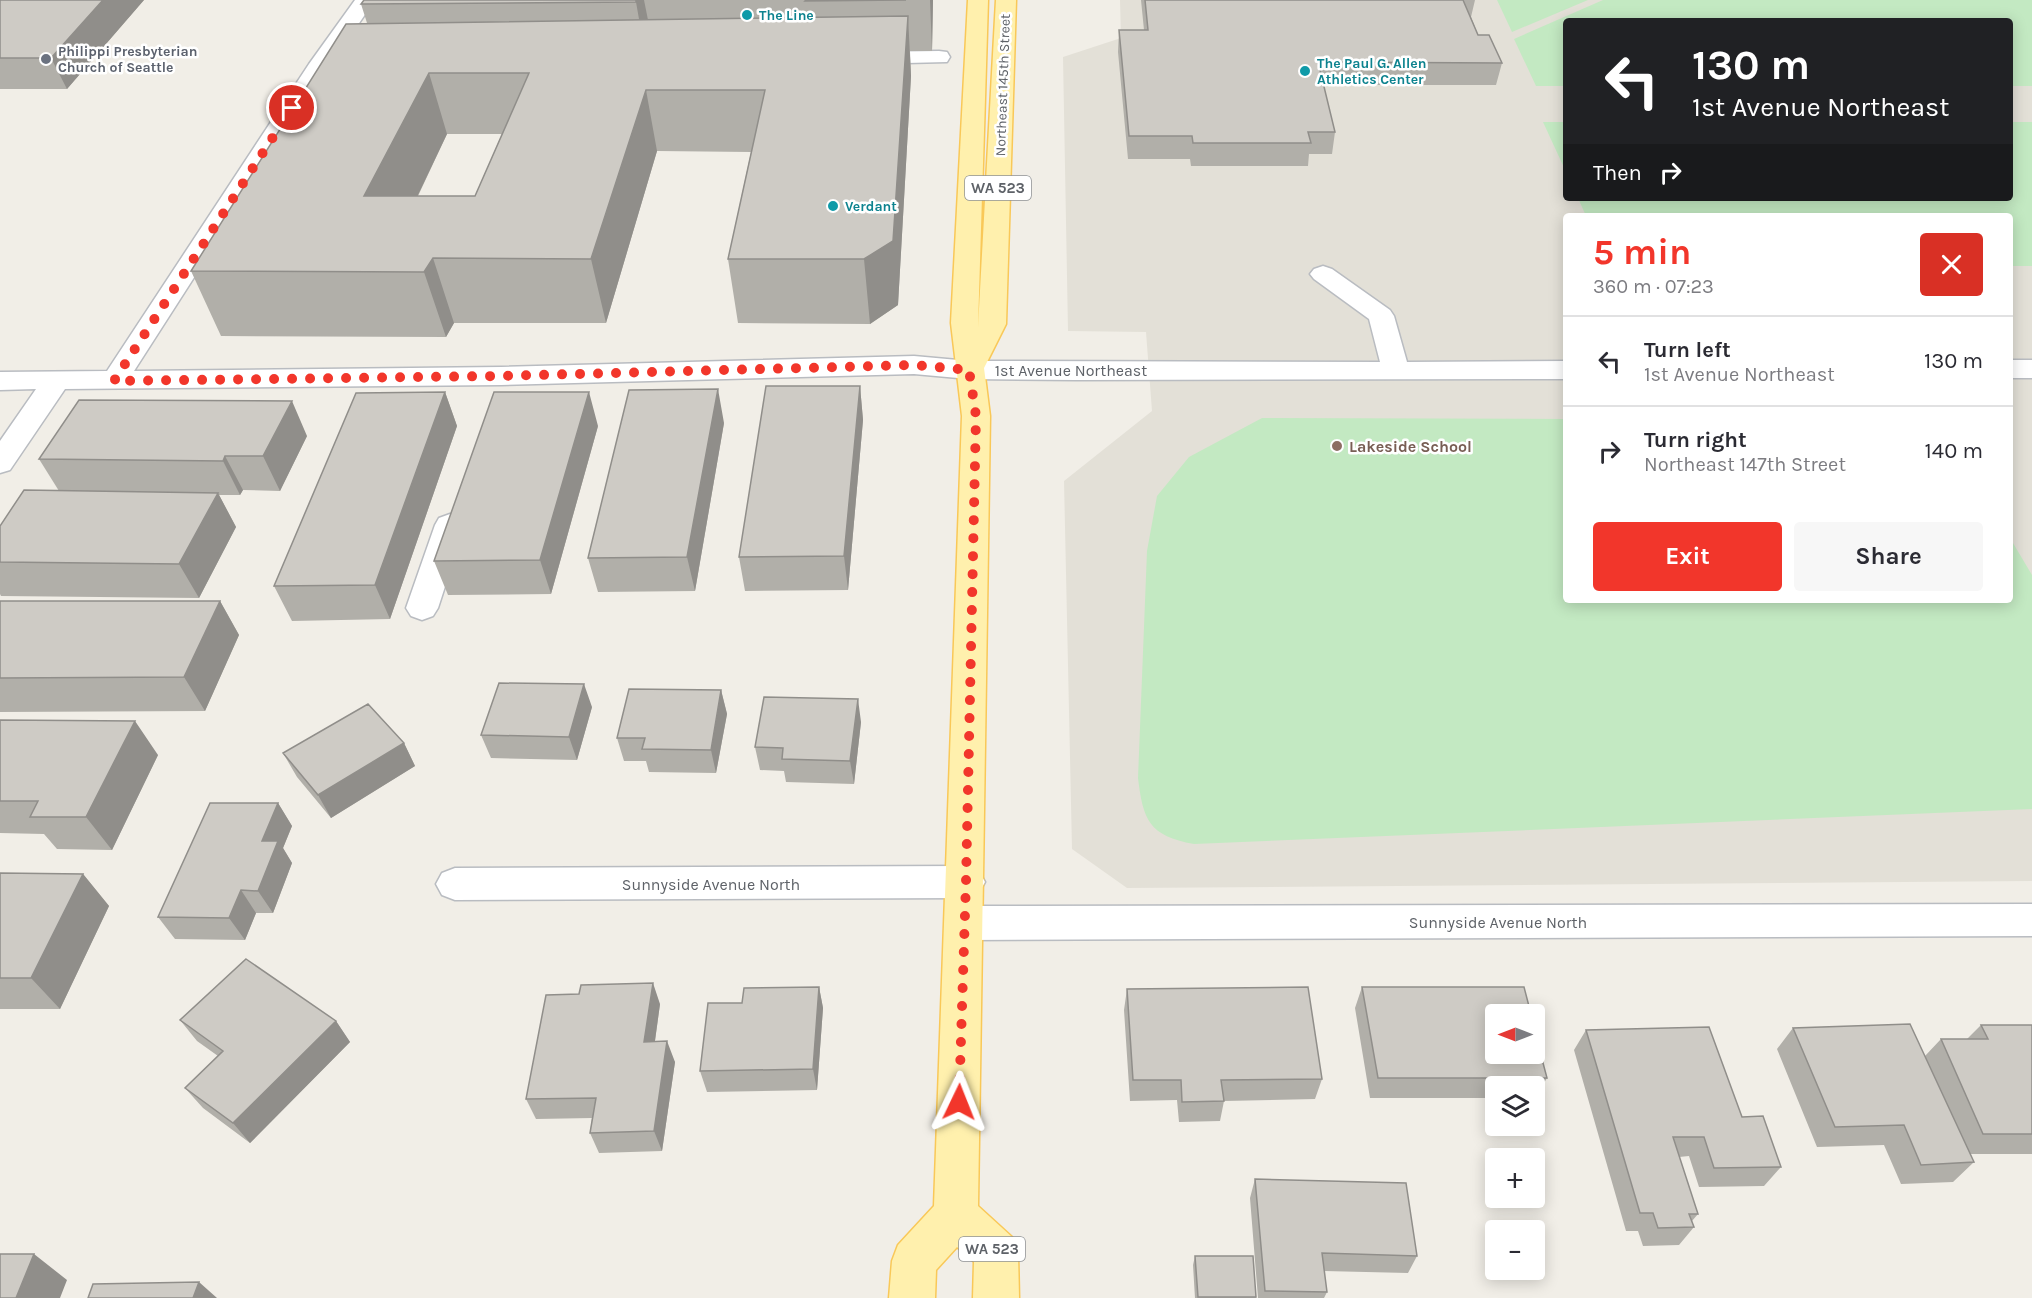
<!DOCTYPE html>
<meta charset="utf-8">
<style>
body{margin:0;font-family:Karla,sans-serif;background:#f7f7f7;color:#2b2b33;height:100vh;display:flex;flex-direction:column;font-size:22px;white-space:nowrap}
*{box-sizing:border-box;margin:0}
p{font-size:20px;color:#7c7c81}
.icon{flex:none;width:33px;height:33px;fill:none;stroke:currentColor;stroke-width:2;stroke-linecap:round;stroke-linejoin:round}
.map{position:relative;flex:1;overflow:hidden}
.drawer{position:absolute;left:1563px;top:213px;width:450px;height:390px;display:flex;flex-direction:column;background:#fff;border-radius:6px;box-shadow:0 3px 15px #0003}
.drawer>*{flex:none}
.hud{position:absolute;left:1563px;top:18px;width:450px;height:183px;border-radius:6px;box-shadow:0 3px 15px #0003;background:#202124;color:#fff;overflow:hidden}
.needle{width:39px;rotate:270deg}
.tools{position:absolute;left:1485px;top:1004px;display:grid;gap:12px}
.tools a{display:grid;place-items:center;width:60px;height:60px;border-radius:6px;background:#fff;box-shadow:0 3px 15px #0003;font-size:30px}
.pin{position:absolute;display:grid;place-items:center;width:51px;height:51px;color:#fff;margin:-26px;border:3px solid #fff;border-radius:50%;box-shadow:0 2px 6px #0007}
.me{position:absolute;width:66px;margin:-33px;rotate:2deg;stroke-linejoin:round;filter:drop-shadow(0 0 4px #0008)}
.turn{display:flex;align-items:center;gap:21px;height:126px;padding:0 30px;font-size:27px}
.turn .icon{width:78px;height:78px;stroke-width:2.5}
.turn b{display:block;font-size:42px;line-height:51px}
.then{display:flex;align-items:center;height:57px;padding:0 30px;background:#0003;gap:12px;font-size:22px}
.round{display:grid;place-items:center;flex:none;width:63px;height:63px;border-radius:6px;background:#f7f7f7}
.headline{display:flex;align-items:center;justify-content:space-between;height:102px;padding:0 30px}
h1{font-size:36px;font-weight:700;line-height:45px;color:#f2362b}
.primary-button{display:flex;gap:12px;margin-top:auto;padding:12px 30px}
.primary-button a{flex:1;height:69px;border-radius:6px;background:#f2362b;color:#fff;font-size:24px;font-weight:700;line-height:69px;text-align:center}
.primary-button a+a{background:#f7f7f7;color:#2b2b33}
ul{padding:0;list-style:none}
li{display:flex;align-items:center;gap:18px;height:90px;padding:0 30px;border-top:2px solid #e1e1e2}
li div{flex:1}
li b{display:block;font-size:22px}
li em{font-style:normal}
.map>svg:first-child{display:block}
</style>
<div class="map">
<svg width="2032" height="1298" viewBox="0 0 2032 1298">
<rect width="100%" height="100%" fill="#f1eee7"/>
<path fill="#e3e0d7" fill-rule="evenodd" d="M1120,0H2032V881L1127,888L1072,849L1064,481L1152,411L1146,332L1068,331L1063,57L1121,38ZM1566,21H2010V198H1566ZM1566,216H2010V600H1566Z"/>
<path fill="#c3e9c2" d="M1497,0H1588L1512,32Z
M1603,0H2032V86H2010V21H1566V86H1536L1514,39Z
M1543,122H1566V172Z
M2010,122H2032V266H2010V216H1586L1578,198H2010Z
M1262,418L1566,419V600H2010V538L2032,575V809L1194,844C1149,836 1143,820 1138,778L1147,551L1157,496L1189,457Z"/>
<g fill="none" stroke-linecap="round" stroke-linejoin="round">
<g stroke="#b9bcc1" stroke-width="3">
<path id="minor" d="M355,0H375L331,64L134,371L501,367L914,356L969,361L1380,362L1369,319L1314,279L1310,274L1314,269L1323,266L1332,269L1390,310L1394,316L1407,362L1566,361V379L1076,380L969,379L914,374L501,385L65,389L10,470L0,473V441L36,389L0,390V372L107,371L309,64Z
M939,51L947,52L950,57L947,62L866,64L858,63L855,58L858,53L866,52Z
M2010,360H2032V378H2010Z
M450,514L461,518L465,525L438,608L433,616L422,620L411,616L406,608L435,525L439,518Z
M966,866L979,871L985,882L979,893L966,898L455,900L442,895L436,884L442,873L455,868Z
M2032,904V936L964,940L950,935L945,923L950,911L964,906Z"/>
</g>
<g stroke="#f9c858" stroke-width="3">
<path id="major" d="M968,0H988L978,327L996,0H1016L1006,324L984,368L990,416L978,1206L1012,1237L1018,1253L1019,1298H973L974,1262L957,1247L936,1270L935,1298H889L892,1261L898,1245L934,1206L962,416L951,323Z"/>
</g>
<use href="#minor" fill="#fff" fill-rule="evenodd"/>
<use href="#major" fill="#fff0ad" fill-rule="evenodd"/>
</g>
<path fill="#b1afa9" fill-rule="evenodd" d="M0,0H144L67,89H0Z
M364,0H933L932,51H910L911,76L898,305L870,324L738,323L728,259L751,152L657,151L606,323H454L446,337L221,336L191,271L367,23L361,4ZM447,134H502L475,196H418Z
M1141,0H1475L1471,17L1478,35L1502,63L1496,85H1323L1335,132L1332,154H1309L1308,166H1191L1190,159H1128L1118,52L1119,30H1144Z
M860,386L863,420L848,590L745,591L739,557Z
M445,392L457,426L390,619L292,621L274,586Z
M724,423L695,591L598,592L588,558Z
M598,426L551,594L448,595L434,561Z
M307,436L280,491L243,490L240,495H219L236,527L199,598L1,596L0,594V526L59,491L39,459Z
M0,601H220L239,635L205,711L0,712Z
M721,690L727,714L716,773L649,772L646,761H624L617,738Z
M592,707L577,760L491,758L481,735Z
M0,720L158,755L112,850L57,849L44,834L0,833Z
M861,722L854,784L786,782L784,771L760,770L755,747Z
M404,743L415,766L331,818L297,777L283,753Z
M278,803L292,826L283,848L292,863L273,913H256L245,940L175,939L158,917Z
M0,873L83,874L109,906L60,1009H0Z
M819,987L823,1008L817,1090L707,1092L700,1071L742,1003Z
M1362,987L1547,1078L1535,1098H1534V1086H1496V1098H1370L1355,1008Z
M1127,989L1322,1079L1315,1099L1224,1101L1220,1121L1179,1122L1177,1100L1130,1101L1124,1010Z
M660,1004L655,1041L675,1062L662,1151L599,1153L590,1133L592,1118L536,1119L526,1099Z
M180,1020L336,1021L350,1042L250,1143L203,1108L185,1088L218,1056L197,1041Z
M1981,1025H2032V1154H1970L1974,1162L1953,1182L1901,1184L1884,1145L1817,1147L1777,1049L1793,1028L1925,1056L1941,1039H1967Z
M1586,1030L1742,1117L1781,1167L1764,1186L1699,1187L1689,1156L1679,1157L1698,1214L1692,1221L1694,1227L1679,1245L1643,1246L1638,1231H1626L1574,1050Z
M1255,1179L1417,1256L1408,1273L1324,1271L1327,1292L1324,1298H1258L1250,1198Z
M1195,1256H1253L1256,1298H1195L1193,1265Z"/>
<path fill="#908e8a" d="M103,0H144L67,89L51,58Z
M636,0H644L651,35L645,53L636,2Z
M930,0H933L932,51Z
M908,16L911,76L898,305L870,324L864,259Z
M429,73L447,134L387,260L364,196Z
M646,90L657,151L606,323L591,259Z
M433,258L454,323L446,337L424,272Z
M860,386L863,420L848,590L844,556Z
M718,389L724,423L695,591L687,557Z
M445,392L457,426L390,619L375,585Z
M589,392L598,426L551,594L540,560Z
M292,401L307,436L280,491L263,456Z
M225,456L243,490L240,495L223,461Z
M218,493L236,527L199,598L179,564Z
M220,601L239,635L205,711L184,677Z
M584,684L592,707L577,760L569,737Z
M721,690L727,714L716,773L711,750Z
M858,699L861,722L854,784L850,761Z
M135,721L158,755L112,850L86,817Z
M404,743L415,766L331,818L318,795Z
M278,803L292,826L283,848L292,863L273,913L258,891L262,841Z
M83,874L109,906L60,1009L31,978Z
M241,890L256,913L245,940L229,918Z
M653,983L660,1004L652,1062L644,1042Z
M819,987L823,1008L817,1090L813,1069Z
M336,1021L350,1042L250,1143L233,1123Z
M667,1041L675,1062L662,1151L654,1131Z
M34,1254L67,1280L60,1298H16Z
M199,1282L217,1298H193Z"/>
<path fill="#cecbc5" stroke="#908e8a" stroke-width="1.5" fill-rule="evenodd" d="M0,0H103L51,58H0Z
M364,0H636V2L361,4Z
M806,0H906L805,1Z
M1145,0H1463L1478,35H1489L1502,63L1318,62L1335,132H1308L1311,143H1193L1192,136H1129L1119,30H1148Z
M908,16L893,241L864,259H728L765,90H646L591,259L433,258L424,272L191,271L346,24ZM429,73H529L475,196H364Z
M766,386H860L844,556L739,557Z
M718,389L687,557L588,558L629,390Z
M445,392L375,585L274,586L356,393Z
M494,392H589L540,560L434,561Z
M79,400L292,401L263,456H225L223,461L39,459Z
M24,490L218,493L179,564L0,562V526Z
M0,601H220L184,677L0,678Z
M499,683L584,684L569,737L481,735Z
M629,689L721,690L711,750L642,749L645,738H617Z
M764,697L858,699L850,761L782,759L783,748L755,747Z
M368,704L404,743L318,795L283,753Z
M0,720L135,721L86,817H30L38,801H0Z
M210,803H278L262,841H278L258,891L241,890L229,918L158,917Z
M0,873L83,874L31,978H0Z
M246,959L336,1021L233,1123L185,1088L223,1051L180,1020Z
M653,983L644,1042L667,1041L654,1131L590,1133L596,1098L526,1099L546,995L579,994L581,985Z
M819,987L813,1069L700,1071L708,1003H742L744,988Z
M1308,987L1322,1079L1221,1080L1224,1101L1182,1102L1181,1080H1133L1127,989Z
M1362,987H1524L1531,1014H1496V1053H1534V1029L1547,1078H1378Z
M1910,1024L1974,1162L1921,1165L1904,1125L1835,1127L1793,1028Z
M1981,1025H2032V1134H1983L1941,1039H1988Z
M1709,1027L1742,1117L1763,1116L1781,1167L1714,1168L1704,1137H1673L1698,1214H1689L1694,1227L1658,1228L1653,1213H1640L1586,1030Z
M1255,1179L1406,1183L1417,1256L1322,1253L1327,1292L1265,1291Z
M0,1254H34L16,1298H0Z
M1195,1256H1253L1256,1297H1198Z
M199,1282L193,1298H88L93,1284Z"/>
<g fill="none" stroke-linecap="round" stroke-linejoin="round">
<path stroke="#f2362b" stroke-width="10" stroke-dasharray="0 18" d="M292,108L114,381L501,376L914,365L969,370L976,416L966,882L959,1102"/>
</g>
<g fill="#0f9aa8" stroke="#fff" stroke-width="2">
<circle cx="747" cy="15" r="6"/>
<circle cx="1305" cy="71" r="6"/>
<circle cx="833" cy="206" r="6"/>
</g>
<circle fill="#6b7280" stroke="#fff" stroke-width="2" cx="46" cy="59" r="6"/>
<circle fill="#8d6e63" stroke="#fff" stroke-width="2" cx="1337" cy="446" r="6"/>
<g text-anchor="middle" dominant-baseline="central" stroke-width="5" stroke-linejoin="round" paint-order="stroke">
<g font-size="14" font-weight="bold" fill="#0d838f" stroke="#fff" text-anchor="start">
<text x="759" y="15">The Line</text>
<text x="1317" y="63">The Paul G. Allen<tspan x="1317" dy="16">Athletics Center</tspan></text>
<text x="845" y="206">Verdant</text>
</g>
<g font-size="14" font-weight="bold" fill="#5b616d" stroke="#fff" text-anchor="start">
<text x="58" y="51">Philippi Presbyterian<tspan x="58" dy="16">Church of Seattle</tspan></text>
</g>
<g font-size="14" fill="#5e6268" stroke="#fff">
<text transform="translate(1003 85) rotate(-88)">Northeast 145th Street</text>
</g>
<g fill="#fff" stroke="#8e9195" stroke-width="1.5">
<rect x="965" y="176" width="66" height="24" rx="4.5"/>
<rect x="959" y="1237" width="66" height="24" rx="4.5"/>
</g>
<g font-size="15" font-weight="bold" fill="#5e6268">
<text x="998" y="188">WA 523</text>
<text x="992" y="1249">WA 523</text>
</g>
<g font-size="16" fill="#5e6268" stroke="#fff">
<text x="1071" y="370">1st Avenue Northeast</text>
<text x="711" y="884">Sunnyside Avenue North</text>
<text x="1498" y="922">Sunnyside Avenue North</text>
</g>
<g font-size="16" font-weight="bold" fill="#785e54" stroke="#fff" text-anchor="start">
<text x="1349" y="446">Lakeside School</text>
</g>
</g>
</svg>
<div class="tools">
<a><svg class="needle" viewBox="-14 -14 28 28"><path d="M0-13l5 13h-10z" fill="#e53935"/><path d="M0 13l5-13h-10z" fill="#7c7c81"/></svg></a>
<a><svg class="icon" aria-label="layers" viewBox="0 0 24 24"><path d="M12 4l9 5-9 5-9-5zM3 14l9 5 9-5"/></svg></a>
<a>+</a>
<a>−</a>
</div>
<div class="pin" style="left:292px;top:108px;background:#d93025"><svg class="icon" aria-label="arrive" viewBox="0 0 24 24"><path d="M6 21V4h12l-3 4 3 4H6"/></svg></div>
<svg class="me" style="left:959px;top:1102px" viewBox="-20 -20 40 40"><path d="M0-17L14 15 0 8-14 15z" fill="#f2362b" stroke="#fff" stroke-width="4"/></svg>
<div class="hud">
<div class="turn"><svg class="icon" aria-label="left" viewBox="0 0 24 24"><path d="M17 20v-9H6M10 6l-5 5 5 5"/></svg><div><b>130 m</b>1st Avenue Northeast</div></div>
<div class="then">Then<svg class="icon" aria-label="right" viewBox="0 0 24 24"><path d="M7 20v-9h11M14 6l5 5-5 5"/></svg></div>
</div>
<section class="drawer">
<div class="headline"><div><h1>5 min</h1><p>360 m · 07:23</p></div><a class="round" style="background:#d93025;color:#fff"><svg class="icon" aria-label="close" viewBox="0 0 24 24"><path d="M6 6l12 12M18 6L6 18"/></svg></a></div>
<ul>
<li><svg class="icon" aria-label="left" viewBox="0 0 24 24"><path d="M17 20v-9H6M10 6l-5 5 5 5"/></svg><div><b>Turn left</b><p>1st Avenue Northeast</p></div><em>130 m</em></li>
<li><svg class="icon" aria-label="right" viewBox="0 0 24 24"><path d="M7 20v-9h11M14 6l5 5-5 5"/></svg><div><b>Turn right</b><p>Northeast 147th Street</p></div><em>140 m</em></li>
</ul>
<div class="primary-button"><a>Exit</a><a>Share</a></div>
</section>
</div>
